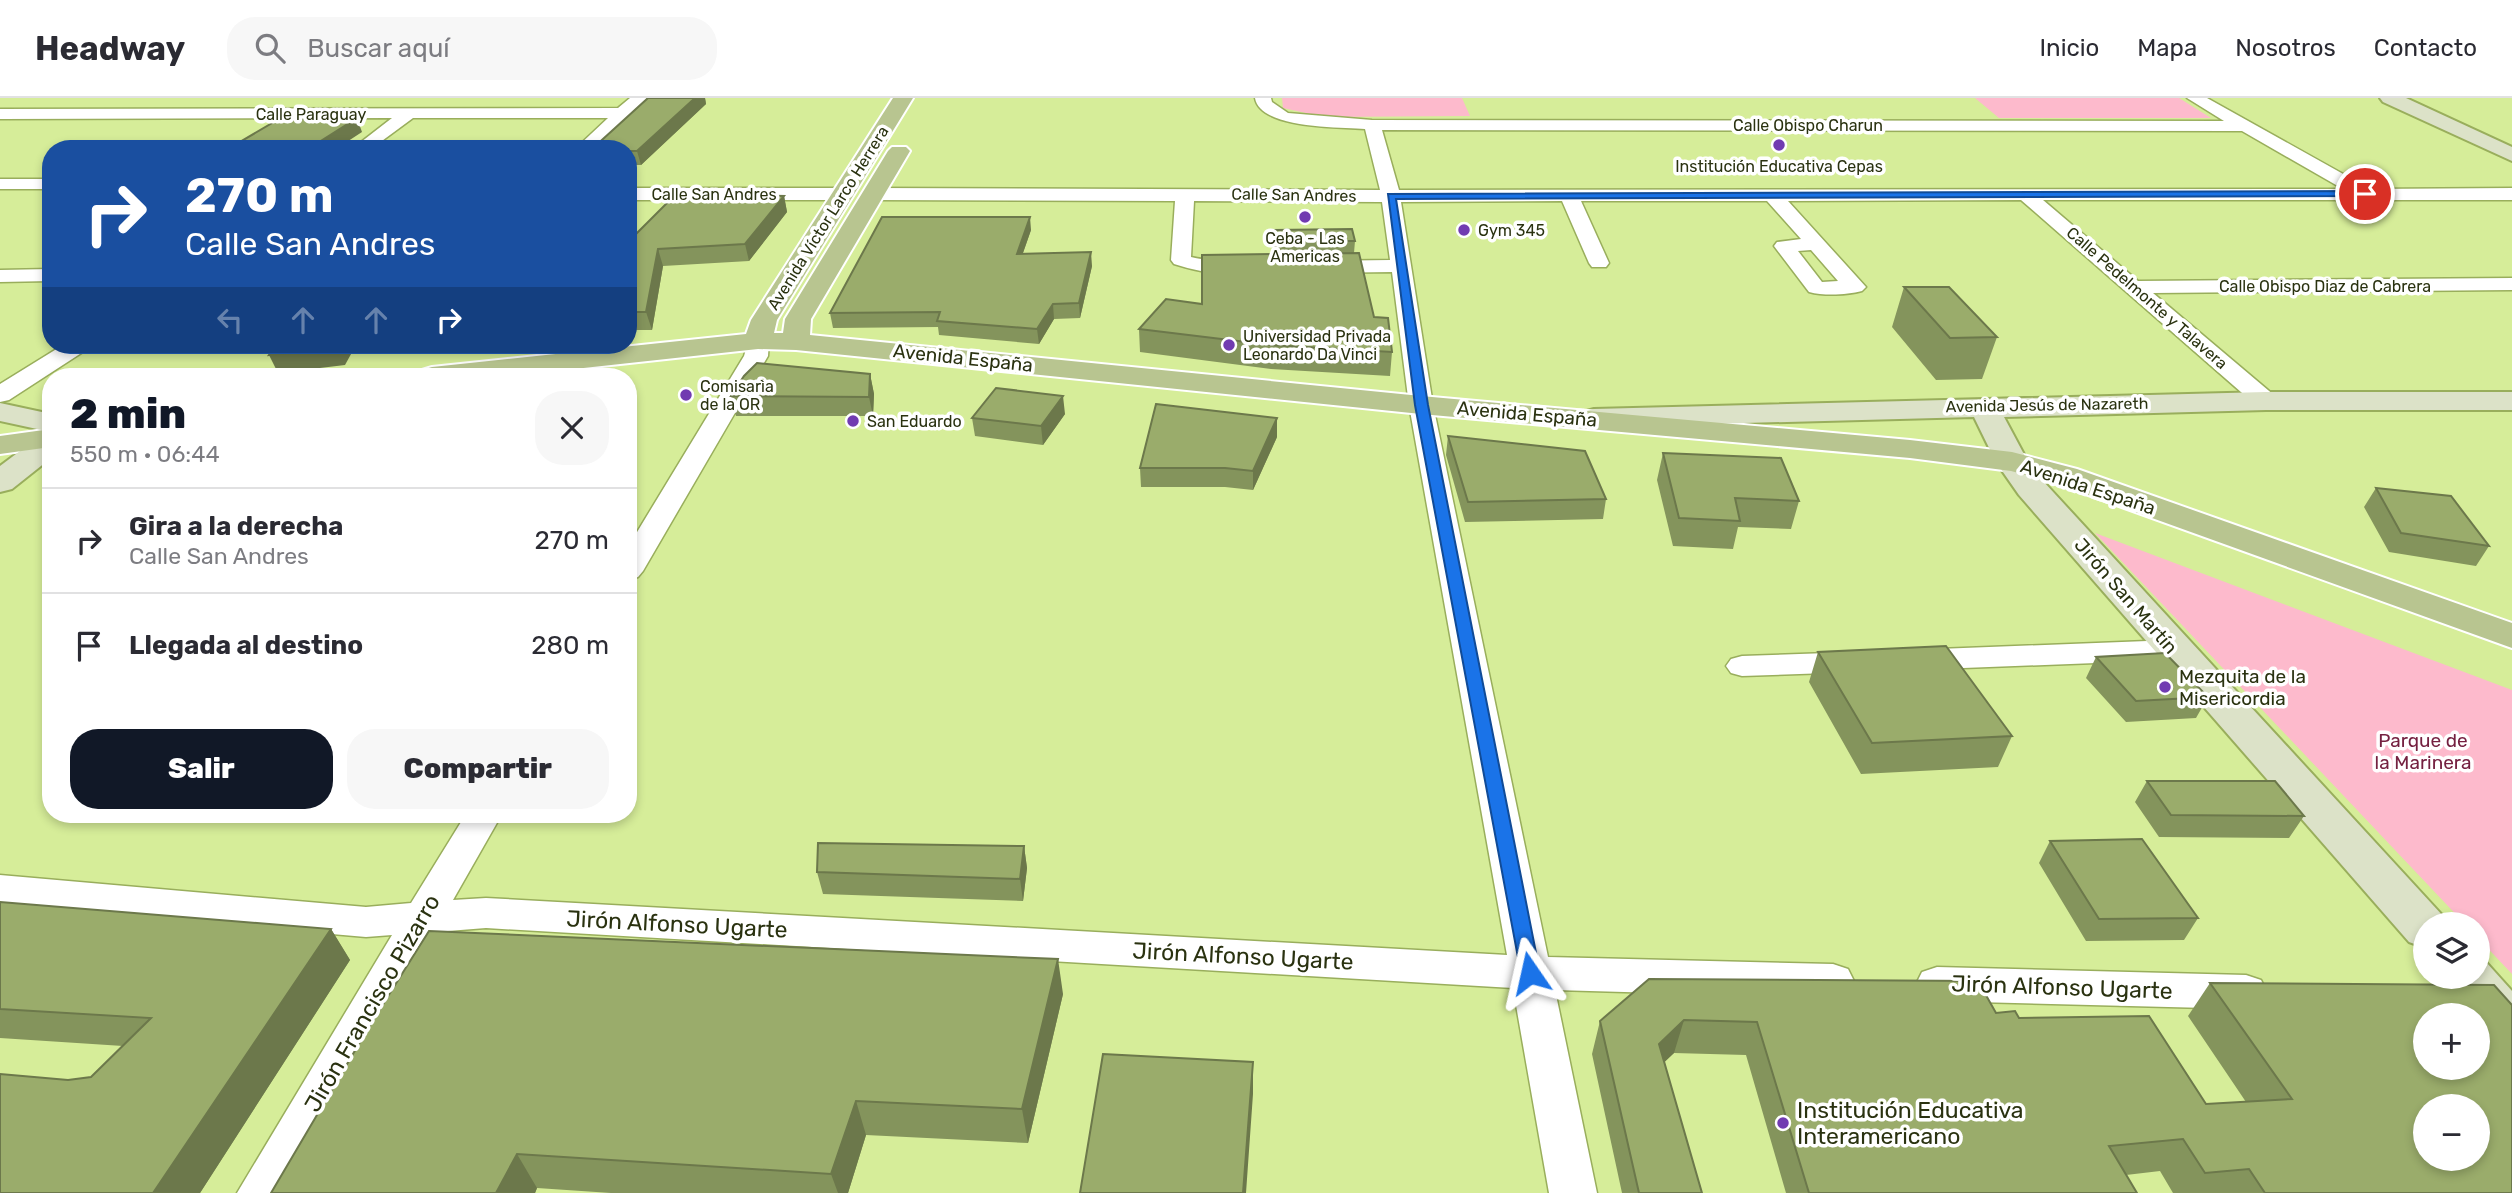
<!DOCTYPE html>
<html lang="es">
<meta charset="utf-8">
<style>
body{margin:0;font-family:Rubik,sans-serif;background:#f7f7f7;color:#2b2b33;height:100vh;display:flex;flex-direction:column;font-size:26px;white-space:nowrap}
*{box-sizing:border-box;margin:0}
p{font-size:23px;color:#7c7c81}
.icon{flex:none;width:38px;height:38px;fill:none;stroke:currentColor;stroke-width:2;stroke-linecap:round;stroke-linejoin:round}
.map{position:relative;flex:1;overflow:hidden}
.side{position:absolute;left:42px;top:270px;width:595px;height:455px;display:flex;flex-direction:column;background:#fff;border-radius:28px;box-shadow:0 4px 10px #0003}
.side>*{flex:none}
.top-card{position:absolute;left:42px;top:42px;width:595px;height:214px;border-radius:28px;box-shadow:0 4px 10px #0003;background:#1a4fa0;color:#fff;overflow:hidden}
.tools{position:absolute;left:2413px;top:814px;display:grid;gap:14px}
.tools a{display:grid;place-items:center;width:77px;height:77px;border-radius:50%;background:#fff;box-shadow:0 4px 10px #0003;font-size:35px}
.pin{position:absolute;display:grid;place-items:center;width:60px;height:60px;color:#fff;margin:-30px;border:4px solid #fff;border-radius:50%;box-shadow:0 2px 7px #0007}
.me{position:absolute;width:77px;margin:-38px;rotate:349deg;stroke-linejoin:round;filter:drop-shadow(0 0 5px #0008)}
.turn{display:flex;align-items:center;gap:24px;height:147px;padding:0 28px;font-size:32px}
.turn .icon{width:91px;height:91px;stroke-width:2.5}
.turn b{display:block;font-size:49px;line-height:60px}
.lanes{display:flex;align-items:center;height:66px;padding:0 28px;background:#0003;justify-content:center;gap:35px;direction:ltr}
.lanes .off{opacity:.35}
.round{display:grid;place-items:center;flex:none;width:74px;height:74px;border-radius:28px;background:#f7f7f7}
.head{display:flex;align-items:center;justify-content:space-between;height:119px;padding:0 28px}
h1{font-size:42px;font-weight:800;line-height:52px;color:#111827}
.button{display:flex;gap:14px;margin-top:auto;padding:14px 28px}
.button a{flex:1;height:80px;border-radius:28px;background:#111827;color:#fff;font-size:28px;font-weight:800;line-height:80px;text-align:center}
.button a+a{background:#f7f7f7;color:#2b2b33}
ul{padding:0;list-style:none}
li{display:flex;align-items:center;gap:21px;height:105px;padding:0 28px;border-top:2px solid #e1e1e2}
li div{flex:1}
li b{display:block;font-size:26px}
li em{font-style:normal}
header{display:flex;align-items:center;gap:42px;box-sizing:border-box;height:98px;padding:0 35px;background:#fff;border-bottom:2px solid #e1e1e2}
header strong{font-size:33px}
nav{display:flex;gap:38px;margin-inline-start:auto;font-size:24px}
.search{width:490px;height:63px;background:#f7f7f7;display:flex;align-items:center;gap:18px;box-sizing:border-box;padding:0 24px;border-radius:28px;color:#7c7c81;font-size:26px}
.map>svg:first-child{display:block}
</style>
<header>
<strong>Headway</strong>
<div class="search"><svg class="icon" aria-label="search" viewBox="0 0 24 24"><circle cx="10" cy="10" r="6"/><path d="M15 15l6 6"/></svg>Buscar aquí</div>
<nav><a>Inicio</a><a>Mapa</a><a>Nosotros</a><a>Contacto</a></nav>
</header>
<div class="map">
<svg width="2512" height="1095" viewBox="0 0 2512 1095">
<rect width="100%" height="100%" fill="#d6ed99"/>
<path fill="#fdbacc" d="M1282,0H1462L1470,18L1324,19L1283,10Z
M1975,0H2179L2211,20H1999Z
M2095,435L2512,592V876L2478,840V826H2465Z"/>
<g fill="none" stroke-linecap="round" stroke-linejoin="round">
<g stroke="#99ae5c" stroke-width="3">
<path id="street" d="M630,0H647L593,51H575L608,20H413L371,51H352L392,20L0,21V11L618,10Z
M1255,0H1271L1272,4L1288,15L1372,22L2224,23L2187,0H2207L2370,91L2512,90V102H2043L2138,183L2512,180V192L2153,195L2275,298L2278,303L2275,308L2266,310L2257,308L2021,102L1788,103L1866,189L1862,193C1847,197 1824,198 1809,194L1774,148L1777,144L1801,141L1767,103H1581L1609,165L1606,169H1592L1589,165L1562,103L1401,104L1433,307L1548,859L1833,866L1848,871L1854,883L1848,895L1833,900L1555,892L1597,1095H1549L1513,890L486,830L435,834L287,1095H237L392,837L366,839L0,807V777L366,809L411,805L466,716H502L453,802L486,800L1507,857L1409,307L1392,174L1318,175L1311,173L1308,169L1311,165L1318,163L1390,162L1382,104L1194,103L1191,159C1214,165 1232,159 1253,165L1256,169L1253,173C1226,180 1200,174 1174,166L1171,162L1175,103L874,102L865,96L874,90L1380,92L1365,31C1340,29 1260,31 1255,0ZM1382,32L2242,33L2343,91L1399,92ZM1811,152L1838,183L1822,184L1798,153Z
M0,81H51V91H0Z
M628,90H843L852,96L843,102H628Z
M51,171V183L0,184V172Z
M758,236L766,238L769,243L768,258L643,473L638,479L628,482V449L744,258L750,238Z
M63,247H89L86,252L9,302L0,304V286Z
M2173,542L2184,545L2189,552L2184,559L2173,562L1912,572L1901,569L1896,562L1901,555L1912,552Z
M1857,554L1868,557L1873,564L1868,571L1857,574L1742,578L1731,575L1726,568L1731,561L1742,558Z
M1937,869L2246,877L2261,882L2267,894L2261,906L2246,911L1937,903L1922,898L1916,886L1922,874Z"/>
</g>
<g stroke="#99ae5c" stroke-width="4">
<path id="secondary" d="M2380,0H2406L2512,49V63L2383,4Z
M2266,294H2512V312H2266L2004,319L2027,362L2043,383L2443,818L2448,826H2426V850L2409,844L2019,397L1996,364L1974,319L1594,329L1583,326L1579,320L1583,314L1594,311Z
M0,305L51,316V334L0,323Z
M51,336V360L12,391L0,394V368L40,338Z
M2478,861L2486,864L2512,893V950L2494,943L2478,925V917H2471L2450,892L2443,878H2478Z"/>
</g>
<g stroke="#fff" stroke-width="4">
<path id="primary" d="M893,0H913L777,222L774,235H783L785,221L888,53L892,49H906L910,53L811,221L810,237L1421,298L1910,342L2012,354L2077,371L2512,525V550L2055,385L2011,373L1910,360L1421,316L796,252L758,251L510,278H418L422,272L432,269L746,236L751,222Z
M51,331V349L0,356V338Z"/>
</g>
<use href="#street" fill="#fff" fill-rule="evenodd"/>
<use href="#secondary" fill="#dce2c8" fill-rule="evenodd"/>
<use href="#primary" fill="#b8c590" fill-rule="evenodd"/>
</g>
<path fill="#84945c" d="M648,0H705L706,6L641,67H628V51Z
M784,98L787,114L749,163L663,168L652,232H628V144Z
M1031,132L1023,155L1092,168L1080,220L1054,221L1039,246L939,237L938,229L833,230L830,215Z
M1274,132L1355,143L1354,155L1374,219L1392,254L1390,278L1271,271L1140,254L1139,231L1202,206L1274,156Z
M1904,189L1997,239L1982,281L1936,282L1892,229Z
M870,276L874,296L873,318H736L731,298Z
M1065,316L1043,347L975,338L972,320Z
M1448,338L1606,401L1603,421L1465,424L1446,357Z
M1277,339L1253,392L1225,389H1141L1140,370Z
M1663,355L1799,403L1791,431L1738,429L1733,451L1673,448L1657,382Z
M2376,390L2489,448L2476,468L2389,454L2364,409Z
M1818,554L2012,638L1998,669L1861,676L1809,584Z
M2096,559L2208,599L2196,620L2126,624L2086,580Z
M2147,683L2304,718L2289,740L2159,739L2135,704Z
M2050,743L2198,820L2184,842L2086,843L2039,765Z
M1024,748L1027,770L1023,803L823,796L817,774Z
M0,804L331,831L350,862L200,1095H0L68,982L91,979L123,948L0,940Z
M2210,885L2512,1095H2173L2160,1073L2126,1077L2137,1095H1786L1746,957L1674,955L1664,964L1702,1095H1622L1592,956L1600,923L1996,915L2019,920L2206,1006L2246,1004L2188,918Z
M1063,896L1028,1045L866,1037L848,1095H611L537,1090L535,1095H271Z"/>
<path fill="#6c784b" d="M695,0H705L706,6L641,67L637,53Z
M357,20L362,34L336,51H308Z
M784,98L787,114L749,163L745,146Z
M1030,119L1031,132L1018,169L1017,156Z
M658,151L663,168L652,232L646,214Z
M1091,154L1092,168L1080,220L1079,205Z
M1053,206L1054,221L1039,246L1037,231Z
M339,247H356L345,267L278,275L269,257Z
M870,276L874,296L873,318L869,299Z
M1063,298L1065,316L1043,347L1041,328Z
M1277,320V339L1253,392V373Z
M1024,748L1027,770L1023,803L1020,781Z
M331,831L350,862L200,1095H153Z
M1058,861L1063,896L1028,1045L1022,1011Z
M1684,922L1674,955L1649,979L1659,946Z
M1253,964V996L1246,1095H1243Z
M856,1003L866,1037L848,1095H838L831,1076Z
M517,1056L537,1090L535,1095H496Z"/>
<path fill="#9aac6b" stroke="#6c784b" stroke-width="2" fill-rule="evenodd" d="M648,0H695L637,53H628V51H592Z
M357,20L308,51H228L279,21Z
M676,96L784,98L745,146L658,151L646,214H628V144Z
M882,119H1030L1017,156L1091,154L1079,205L1053,206L1037,231L937,223L940,214L830,215Z
M1352,131L1355,143H1275L1274,132Z
M1359,155L1374,219L1388,220L1392,254L1271,247L1139,231L1166,201L1202,206V157Z
M1904,189H1949L1997,239L1950,240Z
M276,247H339L337,249L269,257Z
M757,265L870,276L869,299L731,298L744,278Z
M996,290L1063,298L1041,328L972,320Z
M1156,306L1277,320L1253,373L1225,370H1140Z
M1448,338L1585,353L1606,401L1468,404Z
M1663,355L1781,360L1799,403L1735,400L1740,423L1679,420Z
M2376,390L2451,398L2489,448L2401,435Z
M1946,548L2012,638L1872,645L1818,554Z
M2165,555L2208,599L2136,603L2096,559Z
M2147,683H2275L2304,718L2171,717Z
M2142,741L2198,820L2099,821L2050,743Z
M818,745L1024,748L1020,781L817,774Z
M0,804L331,831L153,1095H0V976L68,982L91,979L151,920L0,911Z
M429,833L1058,861L1022,1011L856,1003L831,1076L517,1056L496,1095H271L373,922Z
M1649,881L1978,883L1996,915L2015,913L2019,920L2149,918L2206,1006L2292,1001L2210,885L2494,887L2512,907V1095H2265L2249,1071L2205,1075L2183,1041L2109,1048L2137,1095H1809L1757,924L1684,922L1659,946L1702,1095H1639L1600,923ZM2426,917H2478V970H2426ZM2426,1008H2478V1060H2426Z
M1103,956L1253,964L1243,1095H1080Z"/>
<path fill="#1a73e8" stroke="#114b97" stroke-width="2" d="M2365,93L2369,96L2368,98L1396,101L1428,307L1540,875L1537,881L1530,883L1522,881L1415,307L1388,96Z"/>
<g fill="#713bb1" stroke="#fff" stroke-width="2.5">
<circle cx="1779" cy="47" r="7"/>
<circle cx="1305" cy="119" r="7"/>
<circle cx="1464" cy="132" r="7"/>
<circle cx="1229" cy="247" r="7"/>
<circle cx="686" cy="297" r="7"/>
<circle cx="853" cy="323" r="7"/>
<circle cx="2165" cy="589" r="7"/>
<circle cx="1783" cy="1025" r="7"/>
</g>
<g text-anchor="middle" dominant-baseline="central" stroke-width="7" stroke-linejoin="round" paint-order="stroke">
<g font-size="16" fill="#2a3210" stroke="#fff">
<text x="311" y="16">Calle Paraguay</text>
<text x="1808" y="27">Calle Obispo Charun</text>
<text x="714" y="96">Calle San Andres</text>
<text transform="translate(1294 97) rotate(1)">Calle San Andres</text>
<text transform="translate(828 120) rotate(-58)">Avenida Víctor Larco Herrera</text>
<text x="2325" y="188">Calle Obispo Diaz de Cabrera</text>
<text transform="translate(2147 200) rotate(41)">Calle Pedelmonte y Talavera</text>
<text transform="translate(2047 307) rotate(-1)">Avenida Jesús de Nazareth</text>
</g>
<g font-size="16" fill="#2a3210" stroke="#fff" text-anchor="start">
<text x="1779" y="68" text-anchor="middle">Institución Educativa Cepas</text>
<text x="1478" y="132">Gym 345</text>
<text x="1305" y="140" text-anchor="middle">Ceba - Las<tspan x="1305" dy="18">Americas</tspan></text>
<text x="1243" y="238">Universidad Privada<tspan x="1243" dy="18">Leonardo Da Vinci</tspan></text>
<text x="700" y="288">Comisarìa<tspan x="700" dy="18">de la OR</tspan></text>
<text x="867" y="323">San Eduardo</text>
</g>
<g font-size="19" fill="#2a3210" stroke="#fff">
<text transform="translate(963 260) rotate(6)">Avenida España</text>
<text transform="translate(1527 316) rotate(5)">Avenida España</text>
<text transform="translate(2088 389) rotate(18)">Avenida España</text>
<text transform="translate(2126 498) rotate(49)">Jirón San Martín</text>
</g>
<g font-size="19" fill="#2a3210" stroke="#fff" text-anchor="start">
<text x="2179" y="578">Mezquita de la<tspan x="2179" dy="22">Misericordia</tspan></text>
</g>
<g font-size="19" fill="#752141" stroke="#fff">
<text x="2423" y="642">Parque de<tspan x="2423" dy="22">la Marinera</tspan></text>
</g>
<g font-size="23" fill="#2a3210" stroke="#fff">
<text transform="translate(677 826) rotate(3)">Jirón Alfonso Ugarte</text>
<text transform="translate(1243 858) rotate(3)">Jirón Alfonso Ugarte</text>
<text transform="translate(2062 889) rotate(2)">Jirón Alfonso Ugarte</text>
<text transform="translate(372 905) rotate(-60)">Jirón Francisco Pizarro</text>
</g>
<g font-size="23" fill="#2a3210" stroke="#fff" text-anchor="start">
<text x="1797" y="1012">Institución Educativa<tspan x="1797" dy="26">Interamericano</tspan></text>
</g>
</g>
</svg>
<div class="tools">
<a><svg class="icon" aria-label="layers" viewBox="0 0 24 24"><path d="M12 4l9 5-9 5-9-5zM3 14l9 5 9-5"/></svg></a>
<a>+</a>
<a>−</a>
</div>
<div class="pin" style="left:2365px;top:96px;background:#d93025"><svg class="icon" aria-label="arrive" viewBox="0 0 24 24"><path d="M6 21V4h12l-3 4 3 4H6"/></svg></div>
<svg class="me" style="left:1530px;top:875px" viewBox="-20 -20 40 40"><path d="M0-17L14 15 0 8-14 15z" fill="#1a73e8" stroke="#fff" stroke-width="4"/></svg>
<div class="top-card">
<div class="turn"><svg class="icon" aria-label="right" viewBox="0 0 24 24"><path d="M7 20v-9h11M14 6l5 5-5 5"/></svg><div><b>270 m</b>Calle San Andres</div></div>
<div class="lanes"><svg class="icon off" aria-label="left" viewBox="0 0 24 24"><path d="M17 20v-9H6M10 6l-5 5 5 5"/></svg><svg class="icon off" aria-label="ahead" viewBox="0 0 24 24"><path d="M12 20V5M6 11l6-6 6 6"/></svg><svg class="icon off" aria-label="ahead" viewBox="0 0 24 24"><path d="M12 20V5M6 11l6-6 6 6"/></svg><svg class="icon" aria-label="right" viewBox="0 0 24 24"><path d="M7 20v-9h11M14 6l5 5-5 5"/></svg></div>
</div>
<section class="side">
<div class="head"><div><h1>2 min</h1><p>550 m · 06:44</p></div><a class="round"><svg class="icon" aria-label="close" viewBox="0 0 24 24"><path d="M6 6l12 12M18 6L6 18"/></svg></a></div>
<ul>
<li><svg class="icon" aria-label="right" viewBox="0 0 24 24"><path d="M7 20v-9h11M14 6l5 5-5 5"/></svg><div><b>Gira a la derecha</b><p>Calle San Andres</p></div><em>270 m</em></li>
<li><svg class="icon" aria-label="arrive" viewBox="0 0 24 24"><path d="M6 21V4h12l-3 4 3 4H6"/></svg><div><b>Llegada al destino</b></div><em>280 m</em></li>
</ul>
<div class="button"><a>Salir</a><a>Compartir</a></div>
</section>
</div>
